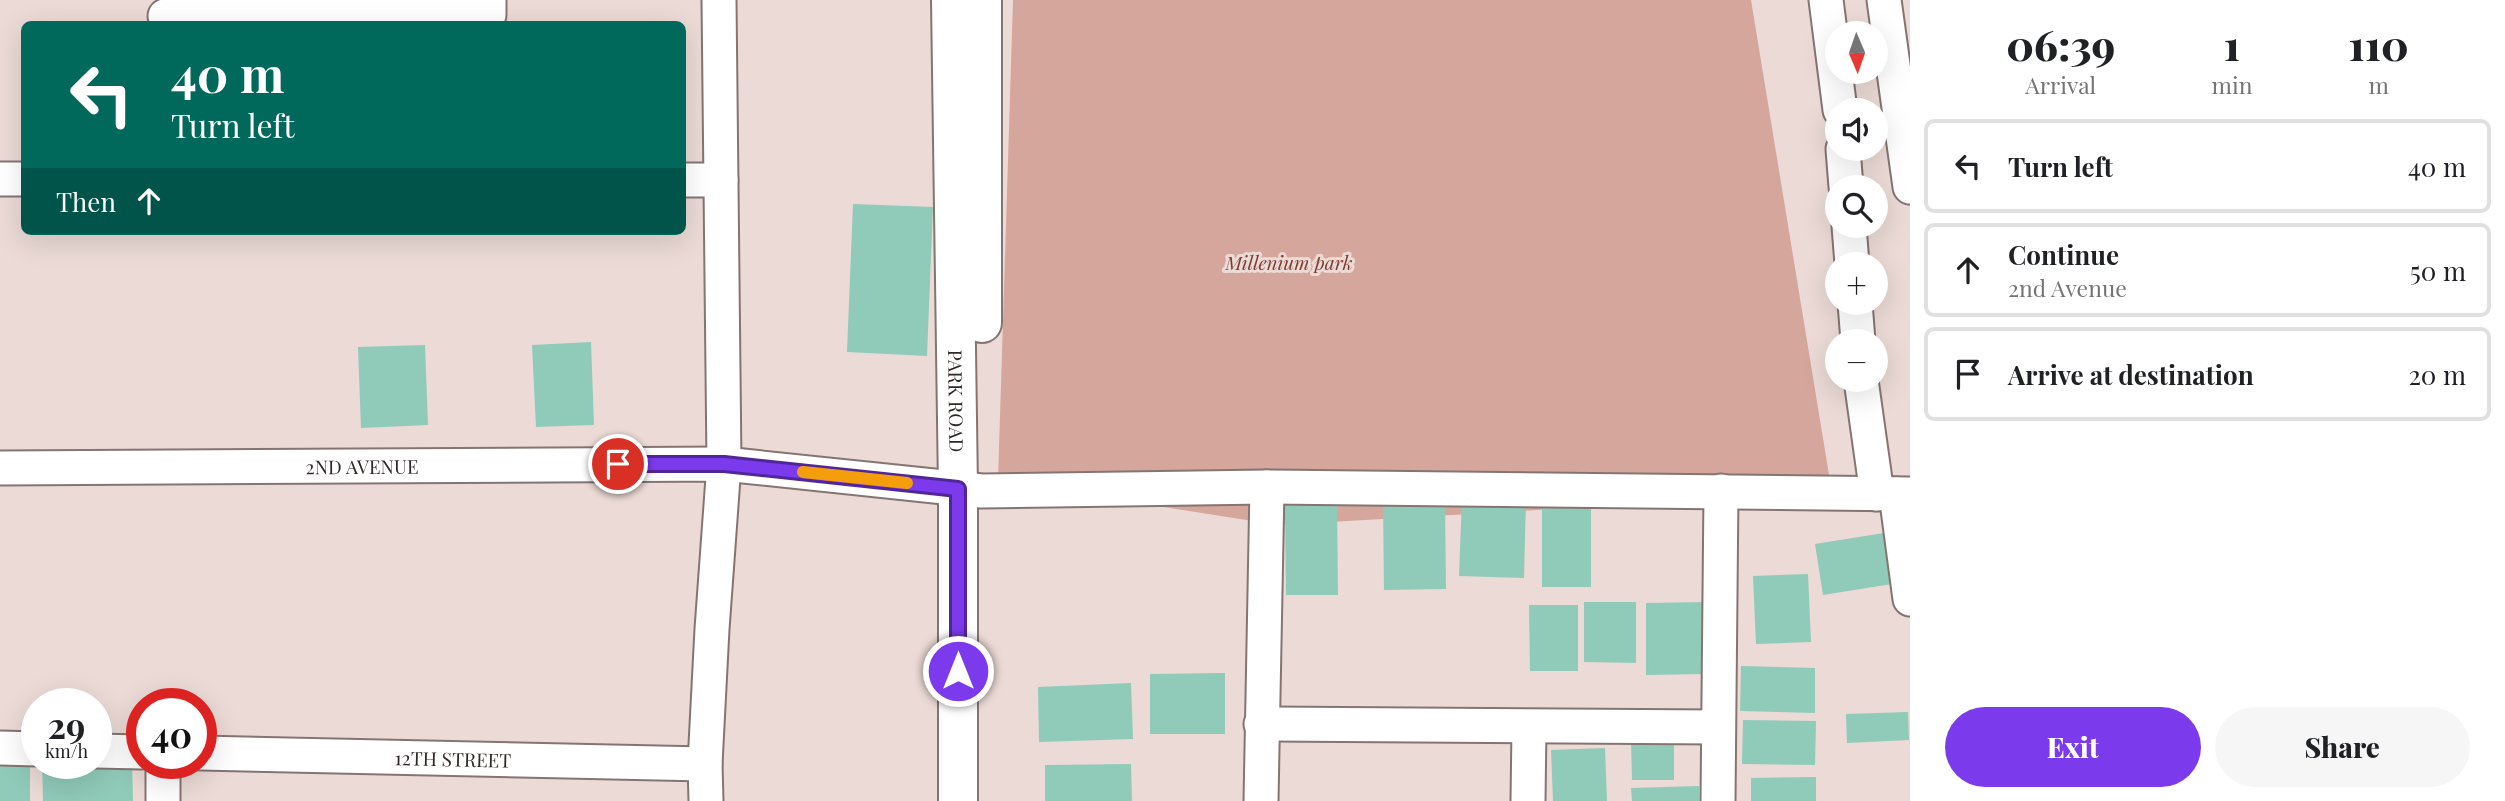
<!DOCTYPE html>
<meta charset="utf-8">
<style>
body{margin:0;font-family:"Playfair Display",serif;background:#f6f6f6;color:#202124;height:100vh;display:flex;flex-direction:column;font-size:26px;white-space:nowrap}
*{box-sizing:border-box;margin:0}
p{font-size:23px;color:#757577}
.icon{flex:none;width:38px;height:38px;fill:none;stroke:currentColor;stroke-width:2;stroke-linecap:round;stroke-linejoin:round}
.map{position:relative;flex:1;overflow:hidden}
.details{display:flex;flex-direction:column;background:#fff;width:595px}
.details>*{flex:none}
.top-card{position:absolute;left:21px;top:21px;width:665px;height:214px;border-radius:10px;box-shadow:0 7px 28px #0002;background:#00695c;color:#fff;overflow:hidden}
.needle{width:46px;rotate:178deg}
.fabs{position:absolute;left:1825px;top:21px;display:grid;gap:14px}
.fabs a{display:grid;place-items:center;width:63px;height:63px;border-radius:50%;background:#fff;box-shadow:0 7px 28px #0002;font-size:35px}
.speed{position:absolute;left:21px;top:688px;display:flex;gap:14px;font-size:35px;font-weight:700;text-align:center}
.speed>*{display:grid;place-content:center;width:91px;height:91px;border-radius:50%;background:#fff;box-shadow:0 7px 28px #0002;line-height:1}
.speed small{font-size:18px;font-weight:400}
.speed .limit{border:10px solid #d22;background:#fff;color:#111}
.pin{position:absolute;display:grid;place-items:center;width:60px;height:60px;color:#fff;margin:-30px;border:4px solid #fff;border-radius:50%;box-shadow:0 2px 7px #0007}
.me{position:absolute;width:77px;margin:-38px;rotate:0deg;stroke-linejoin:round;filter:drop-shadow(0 0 5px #0008)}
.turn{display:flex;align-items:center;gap:24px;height:147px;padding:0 35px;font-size:32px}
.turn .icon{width:91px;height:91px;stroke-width:2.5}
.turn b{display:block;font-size:49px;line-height:60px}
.then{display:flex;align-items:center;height:66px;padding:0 35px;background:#0003;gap:14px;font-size:26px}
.eta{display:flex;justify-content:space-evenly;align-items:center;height:119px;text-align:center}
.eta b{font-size:42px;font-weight:800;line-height:49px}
.action{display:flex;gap:14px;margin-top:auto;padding:14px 35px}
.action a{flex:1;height:80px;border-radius:42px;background:#7c3aed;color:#fff;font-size:28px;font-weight:800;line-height:80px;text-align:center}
.action a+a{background:#f6f6f6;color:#202124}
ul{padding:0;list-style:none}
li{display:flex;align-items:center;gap:21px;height:94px;margin:0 14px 10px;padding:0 21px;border:4px solid #e0e0e0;border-radius:10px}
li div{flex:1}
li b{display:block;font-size:26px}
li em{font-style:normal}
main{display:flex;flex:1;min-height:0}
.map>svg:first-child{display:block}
</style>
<main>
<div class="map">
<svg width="1910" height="801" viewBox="0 0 1910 801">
<rect width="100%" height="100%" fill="#ebdad6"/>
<path fill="#d4a69c" d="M1013,0H1751L1832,493L1278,525L998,481Z"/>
<path fill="#90cab9" d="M853,204L933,207L927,356L847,352Z
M591,342L594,425L536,427L532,345Z
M425,345L428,425L361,428L358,347Z
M1542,495H1591V587H1542Z
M1462,497L1526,499L1524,578L1459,576Z
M1383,500H1445L1446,589L1384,590Z
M1285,505H1337L1338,595H1286Z
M1890,532L1898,583L1823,595L1815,544Z
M1808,574L1811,642L1756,644L1753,576Z
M1584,602H1636V663L1584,662Z
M1705,602V674L1646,675V603Z
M1529,605H1578V671H1530Z
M1741,666L1815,668V713L1740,711Z
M1225,673V734H1150V674Z
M1131,683L1133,739L1039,742L1038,687Z
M1908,712L1909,740L1847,743L1846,714Z
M1743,720L1816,721L1815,765L1742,764Z
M1631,740H1674V780H1632Z
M1605,748L1607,801H1553L1551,750Z
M132,758L133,801H43L42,763H96Z
M0,763H30V801H0Z
M1131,764L1132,801H1045V765Z
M1816,777V801H1751V778Z
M1699,786V801H1632L1631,788Z"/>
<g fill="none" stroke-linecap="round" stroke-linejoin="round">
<g stroke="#857572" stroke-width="37">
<g id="street">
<path d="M1826,0L1840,110"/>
<path d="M1884,0L1910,187"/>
<path d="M165,16L489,15V0"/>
<path d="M1843,149L1846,187"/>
<path d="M0,179H24"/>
<path d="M682,180H721"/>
<path d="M1849,226L1852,264"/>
<path d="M1855,303L1858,341"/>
<path d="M1861,380L1877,494"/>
<path id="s1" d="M0,468L724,464L982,491L1267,487L1910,494"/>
<path d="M1896,494L1910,599"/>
<path d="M1261,724L1718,727"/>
<path d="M0,748L37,749"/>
<path d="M96,751L142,752"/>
<path id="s2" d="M201,753L705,764"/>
<path d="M163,763V801"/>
<path d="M706,801L705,764L712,629L724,464L719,0"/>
<path d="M1261,801L1267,487"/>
<path d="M1528,801L1529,728"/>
<path d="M1718,801L1721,491"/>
</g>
</g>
<g stroke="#857572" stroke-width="42">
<g id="secondary">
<path id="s3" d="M951,0L958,489V801"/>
<path d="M982,0V323"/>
</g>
</g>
<use href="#street" stroke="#fff" stroke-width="33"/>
<use href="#secondary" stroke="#fff" stroke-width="38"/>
</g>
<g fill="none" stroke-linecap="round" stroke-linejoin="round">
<g stroke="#51269a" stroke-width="18">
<path id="route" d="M618,464H724L958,489V671"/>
</g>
<use href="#route" stroke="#7c3aed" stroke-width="12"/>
<path stroke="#f59e0b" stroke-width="12" d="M803,472L907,483"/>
</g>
<g text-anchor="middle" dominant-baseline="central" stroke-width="6" stroke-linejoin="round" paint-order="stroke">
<g font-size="19" font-style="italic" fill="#7f3d30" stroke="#ebdad6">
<text x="1289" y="262">Millenium park</text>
</g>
<g font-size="19" fill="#2f2827" stroke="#ebdad6">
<text stroke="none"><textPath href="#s3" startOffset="401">PARK ROAD</textPath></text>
<text stroke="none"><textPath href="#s1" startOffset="362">2ND AVENUE</textPath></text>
<text stroke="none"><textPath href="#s2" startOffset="252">12TH STREET</textPath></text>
</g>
</g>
</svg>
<div class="fabs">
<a><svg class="needle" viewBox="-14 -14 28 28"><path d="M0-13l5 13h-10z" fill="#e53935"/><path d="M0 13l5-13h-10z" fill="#757577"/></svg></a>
<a><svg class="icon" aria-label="sound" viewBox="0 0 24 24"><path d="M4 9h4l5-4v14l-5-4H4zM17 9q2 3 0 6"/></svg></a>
<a><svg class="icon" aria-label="search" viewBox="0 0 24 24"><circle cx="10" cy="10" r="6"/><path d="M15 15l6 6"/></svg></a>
<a>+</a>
<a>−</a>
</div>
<div class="speed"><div>29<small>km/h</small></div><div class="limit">40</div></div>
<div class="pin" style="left:618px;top:464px;background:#d93025"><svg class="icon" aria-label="arrive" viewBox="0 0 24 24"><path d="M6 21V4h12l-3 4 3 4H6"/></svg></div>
<svg class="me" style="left:958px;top:671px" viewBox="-20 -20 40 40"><circle r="17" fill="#7c3aed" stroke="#fff" stroke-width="3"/><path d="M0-11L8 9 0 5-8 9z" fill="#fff"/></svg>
<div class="top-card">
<div class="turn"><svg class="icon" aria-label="left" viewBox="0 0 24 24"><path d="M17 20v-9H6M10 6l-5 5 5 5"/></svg><div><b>40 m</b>Turn left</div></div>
<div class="then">Then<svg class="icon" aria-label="ahead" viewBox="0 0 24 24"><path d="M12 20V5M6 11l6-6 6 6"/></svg></div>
</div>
</div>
<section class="details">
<div class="eta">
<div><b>06:39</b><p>Arrival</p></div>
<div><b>1</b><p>min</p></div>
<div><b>110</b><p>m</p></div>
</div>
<ul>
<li><svg class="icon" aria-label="left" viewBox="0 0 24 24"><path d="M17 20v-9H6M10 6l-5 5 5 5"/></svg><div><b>Turn left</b></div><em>40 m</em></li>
<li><svg class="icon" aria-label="ahead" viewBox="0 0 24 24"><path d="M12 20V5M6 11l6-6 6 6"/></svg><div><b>Continue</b><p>2nd Avenue</p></div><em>50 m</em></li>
<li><svg class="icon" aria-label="arrive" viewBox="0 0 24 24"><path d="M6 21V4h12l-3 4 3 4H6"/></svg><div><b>Arrive at destination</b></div><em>20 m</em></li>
</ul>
<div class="action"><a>Exit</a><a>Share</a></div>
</section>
</main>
